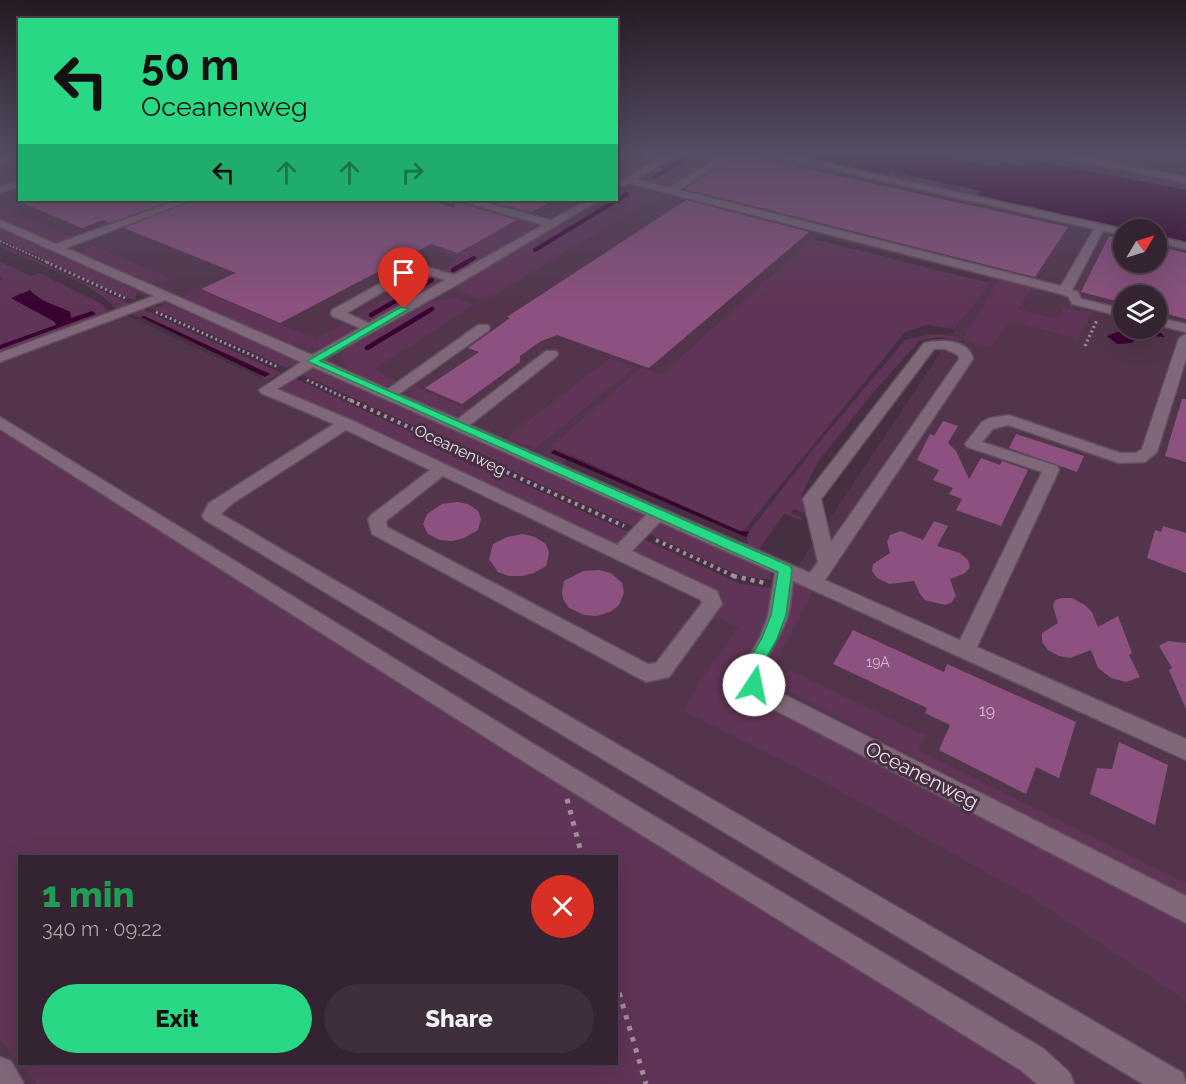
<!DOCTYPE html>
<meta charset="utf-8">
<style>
body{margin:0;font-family:Raleway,sans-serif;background:#3f2f3c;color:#f1f3f6;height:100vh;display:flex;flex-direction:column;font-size:22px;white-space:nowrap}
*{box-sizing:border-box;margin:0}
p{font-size:20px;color:#a9a4ab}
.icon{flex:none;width:33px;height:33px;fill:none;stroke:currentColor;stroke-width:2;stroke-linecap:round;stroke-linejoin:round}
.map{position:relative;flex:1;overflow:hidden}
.sheet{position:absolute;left:18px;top:855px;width:600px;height:210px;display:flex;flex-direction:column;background:#342330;border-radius:0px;box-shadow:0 6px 24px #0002,0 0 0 2px #4e404c}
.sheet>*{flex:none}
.guide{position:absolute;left:18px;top:18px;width:600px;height:183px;border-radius:0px;box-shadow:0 6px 24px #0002,0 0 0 2px #4e404c;background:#28d885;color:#111;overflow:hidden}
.needle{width:39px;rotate:52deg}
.tools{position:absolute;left:1113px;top:219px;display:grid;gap:12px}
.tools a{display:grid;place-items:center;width:54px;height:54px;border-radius:50%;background:#342330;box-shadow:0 6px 24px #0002,0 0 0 2px #4e404c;font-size:30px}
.pin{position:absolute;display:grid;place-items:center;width:51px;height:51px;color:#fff;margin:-62px -26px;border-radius:50% 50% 50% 0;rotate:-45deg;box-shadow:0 0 6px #0007}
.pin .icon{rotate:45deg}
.me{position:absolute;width:66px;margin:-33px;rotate:11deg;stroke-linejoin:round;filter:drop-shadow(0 0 4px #0008)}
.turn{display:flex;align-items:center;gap:21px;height:126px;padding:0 24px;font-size:27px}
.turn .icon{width:78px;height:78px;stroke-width:2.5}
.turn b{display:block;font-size:42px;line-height:51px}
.lanes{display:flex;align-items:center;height:57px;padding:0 24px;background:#0003;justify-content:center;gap:30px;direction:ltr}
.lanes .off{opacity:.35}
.round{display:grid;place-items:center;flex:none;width:63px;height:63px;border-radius:32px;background:#3f2f3c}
.overview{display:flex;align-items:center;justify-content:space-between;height:102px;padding:0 24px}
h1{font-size:36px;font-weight:800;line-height:45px;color:#1e9e55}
.primary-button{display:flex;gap:12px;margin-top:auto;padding:12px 24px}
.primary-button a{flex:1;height:69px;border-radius:36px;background:#28d885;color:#111;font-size:24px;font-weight:800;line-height:69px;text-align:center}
.primary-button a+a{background:#3f2f3c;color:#f1f3f6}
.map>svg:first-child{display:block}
</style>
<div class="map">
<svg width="1186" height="1084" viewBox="0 0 1186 1084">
<rect width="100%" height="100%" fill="#452f40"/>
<path fill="#52354b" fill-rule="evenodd" d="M0,154H19L20,200H616L617,154H831L1186,231V921L721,682L990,278L818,236L541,483L0,229ZM1124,230H1156V262H1124ZM1124,296H1156V328H1124Z
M909,154H1186V192L999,171Z
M126,315L754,608L710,683L1186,943V1084H0V361ZM20,856H616V1064H20Z"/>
<path fill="#603456" d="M650,154H667L617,183V172Z
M681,154H722L676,182L672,190L646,184L642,177Z
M19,156V181L0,187V162Z
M640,189L661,195L484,301L460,292L458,284L603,200H616L617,192L619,190Z
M557,200H587C567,211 554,220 530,214Z
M0,206L71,237C59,251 15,225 0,218Z
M523,217L535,221L537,227L458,272L442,271L460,259L437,251L443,248L462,252Z
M0,229L137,291L135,301L0,239Z
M813,239L990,283L955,329L927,325L905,332L744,530L740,531L551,446L641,368L662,374Z
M0,244L131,304L117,311C97,283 32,262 0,247Z
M94,246L171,279L149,284L83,254L86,249Z
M0,262L31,276L39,273L102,304L110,313L0,354V349L92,312L71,318L70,312C61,308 37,300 33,293H21L12,298L55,322L56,325L0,345V281L4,279L0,277Z
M429,275L437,278L439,283L373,321H362L353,317Z
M1000,278L1072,295L1069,298L1032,288L1018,309L1058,319L1063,307L1091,313L1078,339L1010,321L991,348L963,339L960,341L940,337L920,340L871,395L817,463L801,495L805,514L794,509L791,513L803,518L801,520L784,514L758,551L748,545L747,537L749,532L807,457L905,340C924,334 945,331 963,339Z
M197,289L316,339L344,324L352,327V332L331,345L317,348L293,346L185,298L187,293Z
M457,298L474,305L374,369L399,382C394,383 386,387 380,386C367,383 341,368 341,355L347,348L432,300Z
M172,306L299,362L287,368L150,307Z
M142,309L281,373L266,381L257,373L265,377L270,374L144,316L141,317L129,314Z
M610,358L635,367L535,449L507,437Z
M312,368L769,571L772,580L741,576L301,374Z
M294,378L630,533L618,545L279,388Z
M411,385L471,411L449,415L409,396Z
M0,430L1040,1084H37L20,1064H616V856H20V1063L0,1040Z
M643,539L740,584L773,588L769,618L737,671L735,678L745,687L1186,914V1001L1034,899L824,782L683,711L704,675L738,628L716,616L723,601L719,593L632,552Z
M795,583L813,591L776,663L926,736L918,750L1186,883V897L756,675L778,637Z"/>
<path fill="#390230" d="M808,154H929L998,167L1001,162L1022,166L1028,159L1186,190V242L1157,236L1156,230L1129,229L978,195L981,191L891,172L888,175L804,157Z
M30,290C40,302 57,305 70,312L71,318L92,311L96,314L0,349V345L56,325L55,322L11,298Z
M144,316L270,374L265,377L141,317Z
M1125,329L1157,330L1165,337L1137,335L1136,340L1131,343L1117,344L1107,336Z
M554,450L740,531L749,532L746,537L551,453Z"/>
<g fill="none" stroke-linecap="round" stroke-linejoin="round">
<path stroke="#390230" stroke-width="4" d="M655,177L693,154
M535,250L627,194
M465,263L474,258"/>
<path stroke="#390230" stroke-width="4.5" d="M453,270L467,262
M371,315L432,280
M367,348L432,309"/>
</g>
<path fill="#8d517f" d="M738,154H740L1068,227L1035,277L685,189Z
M15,200H174L109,223L103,220L82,228Z
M194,200H428L455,208L456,200H461L463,204L517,220L458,253L431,244L280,323L201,289L236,273L124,228Z
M484,200H554L531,212Z
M686,200L809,232L649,368L557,335L541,341L520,356V362L462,404L425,388L479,352L468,348L510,318L507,317Z
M1109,236L1124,239V262H1156V246L1186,253V319L1156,311V296H1124V303L1081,292Z
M1182,399H1186V462L1165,456Z
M943,421L958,426L948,443L956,451L969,479L981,458L1000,465L1002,461L1028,470L1001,526L956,510L962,499L949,494L953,488L933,480L939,470L917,460L930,434L934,436Z
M1016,434L1084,456L1077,472L1009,448Z
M457,502L468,504L478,511L481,519L478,530L464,538L452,541L440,540L428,534L423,524L427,514L442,504Z
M934,521L948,526L937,546L960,553L968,560L970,567L965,573L950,579L956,596L951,603L945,605L925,600L920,594L914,581L890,584L877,578L872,571L873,564L890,553L887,542L890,535L901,531L923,540Z
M1163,526L1186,533V573L1147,558L1155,530L1161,532Z
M523,534L535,537L546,544L549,553L546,566L534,573L522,576H509L498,572L489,559L493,544L507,537Z
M599,570L611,573L622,583L624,593L619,605L610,612L597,616L584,615L569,608L563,599L562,593L564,581L583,571Z
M1062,598H1072L1085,605L1092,612L1098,627L1118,616L1132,653L1129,655L1140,677L1126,682L1111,678L1098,668L1091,650L1070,658L1059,656L1048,650L1042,642V633L1058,623L1053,606L1055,600Z
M853,630L944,672L947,664L1076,722L1059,778L1036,767L1026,794L939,750L950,725L925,713L927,708L833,664Z
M1168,641L1186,643V709L1169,670L1172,668L1159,646Z
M1119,742L1168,765L1155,825L1090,794L1097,768L1112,769Z"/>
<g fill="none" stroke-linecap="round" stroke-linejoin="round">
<g stroke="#614e5d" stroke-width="3">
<path id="minor" d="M14,154H20V158L0,164V158Z
M667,154H678L636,179L669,188L725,154H736L679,190L1061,286L1094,229L766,154H783L1127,230H1124V235L1103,231L1072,290L1078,292L1081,299L1124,309V317L1072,304L1069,297L1061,294L629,183L623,186L618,183Z
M1051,154H1069L1186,177V183Z
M20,180V186L0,193V187Z
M179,200H192L66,248L312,355L360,328L332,316L331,313L332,310L413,265H421L454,275L543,225L464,202L463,200H477L551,220L587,200H599L460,283L323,360L388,389L478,325H488L490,328L488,331L399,394L458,419L546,351H556L558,354L556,357L470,425L810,573L818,562L803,499L806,495L924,343C940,339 969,339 973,359L825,580L960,640L1042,472L967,447L965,444L982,422L990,418L1009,415L1120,453H1136L1142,449L1179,338L1186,334V359L1157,452L1145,462L1119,463L1008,425L993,429L982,442L1057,466L1059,470L977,647L1186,739V760L793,581C791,594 791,607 787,619C780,639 761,660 764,681L781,693L1186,896V923L765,705L746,691L742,669L760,637L768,616L775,573L660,522L632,551L717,591L722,604L669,677L646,682L372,534L368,519L371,515L430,470L346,430L233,503L221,514L1183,1073L1186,1084H1143L205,520L202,516L209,503L334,424L261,393L259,390L301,362L165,300L0,362V353L154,296L0,227V220L56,244ZM418,271L445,280L369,323L347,313ZM934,349H945L958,355L959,359L831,542L821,499ZM313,367L646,515L617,545L351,420L277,389ZM443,476L701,600L702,603L656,663L648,664L387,527L386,521Z
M1156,236L1186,243V249L1156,242Z
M1156,317L1186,324V332L1156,325Z
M0,417L542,749L1044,1049L1070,1073L1074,1084H1037L1022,1071L526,763L0,429Z
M0,1057L11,1061L24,1084H0Z"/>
</g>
<path stroke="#a18e9c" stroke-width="2" stroke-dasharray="1.5 2" stroke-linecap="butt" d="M0,241L49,263"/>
<path stroke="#a18e9c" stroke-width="3" stroke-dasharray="2 3" stroke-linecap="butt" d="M46,262L125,298
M156,312L278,367
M1085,346L1097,320
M307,380L354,402"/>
<path stroke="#a18e9c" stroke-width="4" stroke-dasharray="3 4.5" stroke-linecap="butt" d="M350,400L624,526
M656,540L736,577"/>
<path stroke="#a18e9c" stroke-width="4.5" stroke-dasharray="4 5" stroke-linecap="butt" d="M733,576L765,583"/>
<path stroke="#a18e9c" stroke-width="5" stroke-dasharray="4.5 7" stroke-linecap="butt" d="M567,799L582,856
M616,982L646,1084"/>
<use href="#minor" fill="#806779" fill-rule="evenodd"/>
</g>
<linearGradient id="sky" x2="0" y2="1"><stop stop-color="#261a23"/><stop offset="0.5" stop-color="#564d64"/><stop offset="1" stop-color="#564d64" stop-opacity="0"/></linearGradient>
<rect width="1186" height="306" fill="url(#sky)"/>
<path fill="#28d885" stroke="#1a8c56" stroke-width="1.5" d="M401,307L409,309L320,361L790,566L792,570L786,615L777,639L760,669L762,685L760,690L754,692L748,690L744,669L762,638L771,615L778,572L307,361Z"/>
<g text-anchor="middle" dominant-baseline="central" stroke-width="6" stroke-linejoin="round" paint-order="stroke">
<g font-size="14" fill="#d5bbce">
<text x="878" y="662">19A</text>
</g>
<g font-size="16" fill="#eddee9" stroke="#452f40">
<text transform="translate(460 450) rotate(25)">Oceanenweg</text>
</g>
<g font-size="16" fill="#d5bbce">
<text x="987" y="710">19</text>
</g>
<g font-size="20" fill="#eddee9" stroke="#452f40">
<text transform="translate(922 775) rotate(27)">Oceanenweg</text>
</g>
</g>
</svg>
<div class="tools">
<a><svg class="needle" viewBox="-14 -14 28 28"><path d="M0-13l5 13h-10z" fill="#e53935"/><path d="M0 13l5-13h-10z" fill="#a9a4ab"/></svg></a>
<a><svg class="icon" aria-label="layers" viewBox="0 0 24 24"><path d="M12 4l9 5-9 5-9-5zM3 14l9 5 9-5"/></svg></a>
</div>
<div class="pin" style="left:404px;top:309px;background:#d93025"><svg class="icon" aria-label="arrive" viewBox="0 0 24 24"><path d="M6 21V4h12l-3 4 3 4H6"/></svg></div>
<svg class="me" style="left:754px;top:685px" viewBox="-20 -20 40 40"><circle r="19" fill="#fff"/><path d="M0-13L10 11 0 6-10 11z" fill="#28d885"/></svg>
<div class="guide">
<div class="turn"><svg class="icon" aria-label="left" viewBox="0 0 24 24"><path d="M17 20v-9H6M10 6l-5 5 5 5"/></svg><div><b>50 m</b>Oceanenweg</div></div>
<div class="lanes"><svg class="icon" aria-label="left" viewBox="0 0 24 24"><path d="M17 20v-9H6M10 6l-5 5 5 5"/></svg><svg class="icon off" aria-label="ahead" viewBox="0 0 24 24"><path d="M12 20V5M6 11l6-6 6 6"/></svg><svg class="icon off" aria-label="ahead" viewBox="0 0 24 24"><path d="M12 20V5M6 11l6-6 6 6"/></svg><svg class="icon off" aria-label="right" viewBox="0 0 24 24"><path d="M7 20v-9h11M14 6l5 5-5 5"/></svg></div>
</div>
<section class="sheet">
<div class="overview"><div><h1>1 min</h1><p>340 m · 09:22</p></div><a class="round" style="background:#d93025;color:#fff"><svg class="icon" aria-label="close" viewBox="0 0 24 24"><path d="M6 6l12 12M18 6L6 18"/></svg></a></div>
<div class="primary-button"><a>Exit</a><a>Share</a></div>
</section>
</div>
